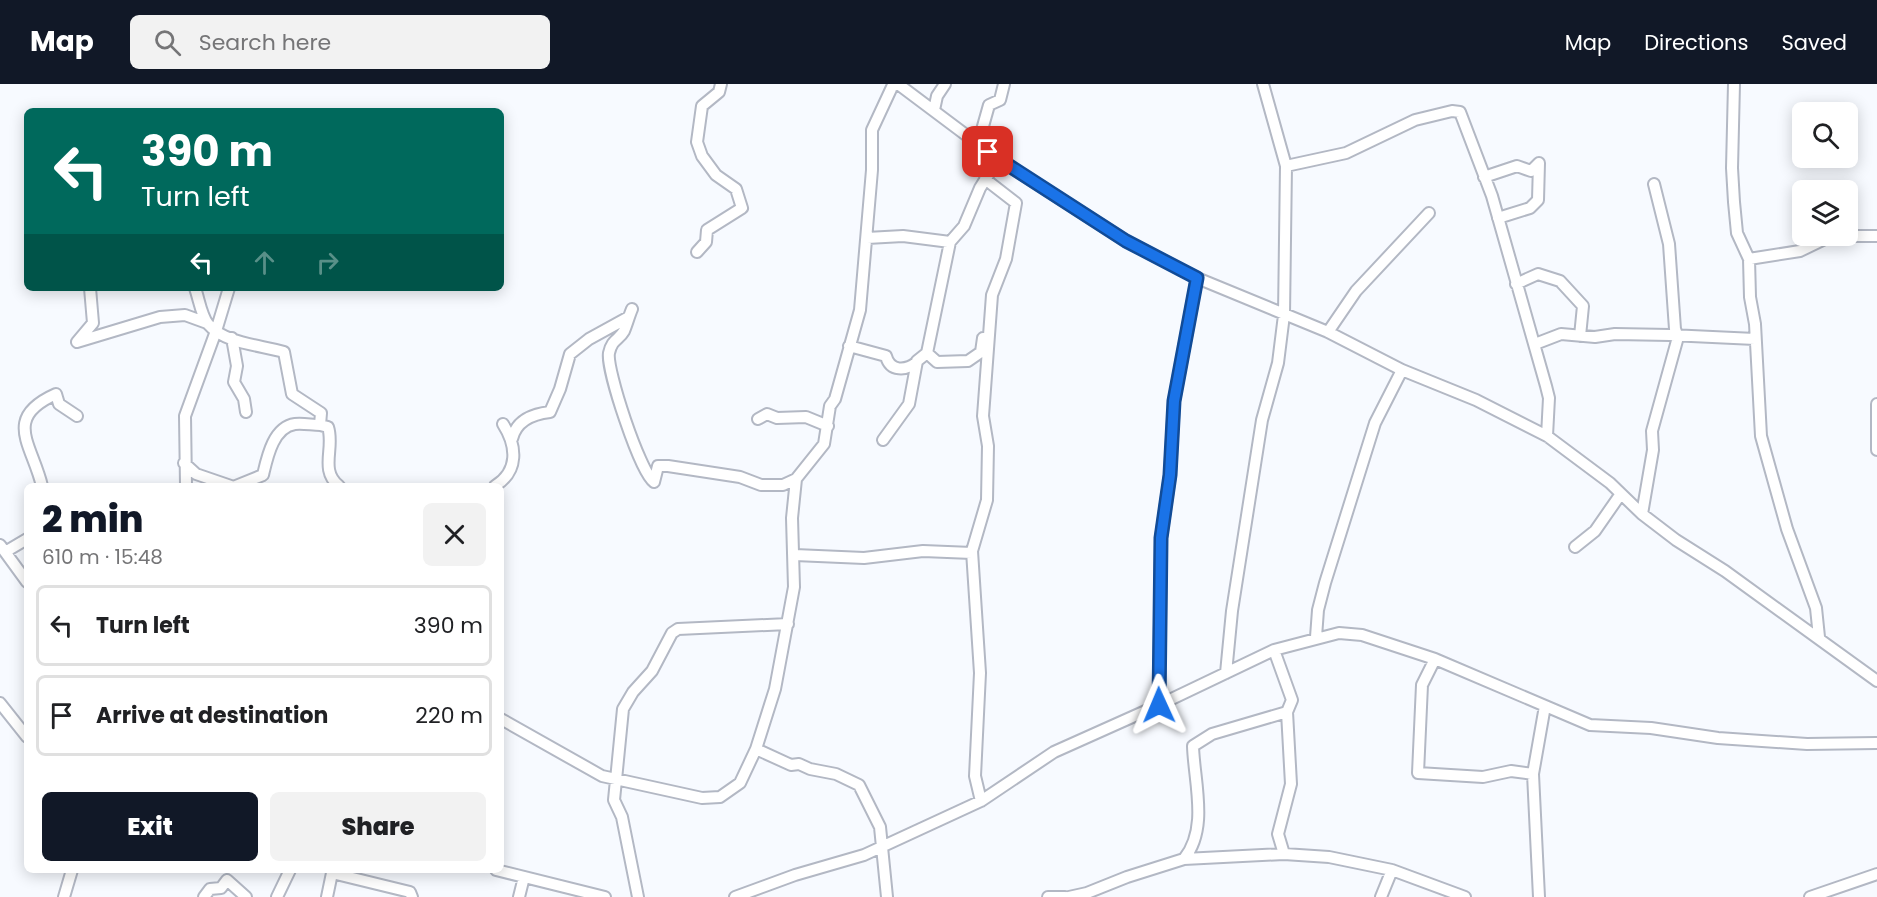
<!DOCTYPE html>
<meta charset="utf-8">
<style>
body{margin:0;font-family:Poppins,sans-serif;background:#f2f2f2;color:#202124;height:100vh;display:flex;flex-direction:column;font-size:22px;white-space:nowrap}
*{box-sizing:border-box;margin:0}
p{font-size:20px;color:#757577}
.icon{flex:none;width:33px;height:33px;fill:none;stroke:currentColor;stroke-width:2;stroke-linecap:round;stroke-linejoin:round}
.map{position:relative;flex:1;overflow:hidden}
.sheet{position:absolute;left:24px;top:399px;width:480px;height:390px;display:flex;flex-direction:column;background:#fff;border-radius:9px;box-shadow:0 3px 15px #0003}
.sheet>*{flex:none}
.guide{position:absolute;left:24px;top:24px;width:480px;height:183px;border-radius:9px;box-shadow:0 3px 15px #0003;background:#00695c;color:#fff;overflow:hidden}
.tools{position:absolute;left:1792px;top:18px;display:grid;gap:12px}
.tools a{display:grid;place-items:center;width:66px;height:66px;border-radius:9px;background:#fff;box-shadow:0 3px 15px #0003;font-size:30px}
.pin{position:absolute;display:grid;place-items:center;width:51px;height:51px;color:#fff;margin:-26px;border-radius:12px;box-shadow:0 3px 9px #0006}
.me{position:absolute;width:66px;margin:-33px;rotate:359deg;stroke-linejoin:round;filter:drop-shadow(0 0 4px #0008)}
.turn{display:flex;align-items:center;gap:21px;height:126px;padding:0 18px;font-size:27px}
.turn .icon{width:78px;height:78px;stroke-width:2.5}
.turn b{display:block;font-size:42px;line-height:51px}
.lanes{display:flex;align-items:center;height:57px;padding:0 18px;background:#0003;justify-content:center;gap:30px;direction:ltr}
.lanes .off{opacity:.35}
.round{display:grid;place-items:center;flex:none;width:63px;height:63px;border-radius:9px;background:#f2f2f2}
.headline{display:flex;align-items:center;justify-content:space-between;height:102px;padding:0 18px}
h1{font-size:36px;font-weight:800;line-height:45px;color:#111827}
.button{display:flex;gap:12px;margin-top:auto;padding:12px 18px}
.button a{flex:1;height:69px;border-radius:9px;background:#111827;color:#fff;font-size:24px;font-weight:800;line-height:69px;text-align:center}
.button a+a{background:#f2f2f2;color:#202124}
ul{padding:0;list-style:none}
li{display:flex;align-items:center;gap:18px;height:81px;margin:0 12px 9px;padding:0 6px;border:3px solid #e0e0e0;border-radius:9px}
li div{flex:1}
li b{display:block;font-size:22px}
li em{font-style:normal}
header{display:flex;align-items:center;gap:36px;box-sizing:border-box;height:84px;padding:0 30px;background:#111827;color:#fff}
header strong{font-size:28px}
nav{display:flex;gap:33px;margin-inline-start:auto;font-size:21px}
.search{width:420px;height:54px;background:#f2f2f2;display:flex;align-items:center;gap:15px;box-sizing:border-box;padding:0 21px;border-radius:9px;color:#757577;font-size:22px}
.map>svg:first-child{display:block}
</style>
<header>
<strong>Map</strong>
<div class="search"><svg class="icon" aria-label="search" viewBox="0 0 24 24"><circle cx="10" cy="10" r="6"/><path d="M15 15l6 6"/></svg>Search here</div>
<nav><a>Map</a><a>Directions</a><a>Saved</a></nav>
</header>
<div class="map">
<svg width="1877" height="813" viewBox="0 0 1877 813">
<rect width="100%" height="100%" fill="#f7faff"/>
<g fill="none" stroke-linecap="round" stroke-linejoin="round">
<g stroke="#b3b8c4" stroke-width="14">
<path id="minor" d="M898,0L998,75L1126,157L1197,194L1328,248L1402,286L1476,316L1547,352L1610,399L1642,430L1676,456L1725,487L1877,597
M1734,0L1732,84L1734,118L1737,149L1749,175L1750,213L1755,240L1761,352L1787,445L1816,524L1819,553
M934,26L937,12L945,0
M978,60L989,21L1000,16L1004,0
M1286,82L1346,69L1415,36L1452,27L1460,28L1492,112L1546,302L1549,314L1547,352
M1484,93L1517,82L1531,87L1539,79L1538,116L1530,124L1498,134
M867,154L903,152L950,158
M697,168L706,158L707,146L742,124L736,105L716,91L702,72L697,58L702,22L719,8L721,0
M1749,175L1800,167L1831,152H1877
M1516,200L1538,190L1560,197L1583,222L1580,252
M195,204C199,215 201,231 208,240C225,260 261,261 284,268L292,310L321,329L320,341C312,341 303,339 295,340C273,343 267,374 263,391L236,402
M632,225C629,232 627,240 624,247C619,256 612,255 609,269C606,285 640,388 654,398L658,382H668L740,393L761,401H783L796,395
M1328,248L1356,207L1429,129
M232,254L237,282L234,298L244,315L246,328
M77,258L160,233L185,231L207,239
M77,258L93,239L90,204
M1535,260L1561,250L1595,253L1615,250L1670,251L1755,255
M849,262L886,272C890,288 906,287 917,278
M927,269L937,278L968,277L981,268L983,254
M1877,320V366
M758,335L767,330L777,334L806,333L828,342
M320,341L328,343C335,364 319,386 339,402
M512,355C516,337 532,330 550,328L560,305L570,270L589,255L629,233
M883,356L909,320L917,277L927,269L950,158L964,142L980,104L998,75
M184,379L196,390L231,402
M42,402C32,360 2,334 56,310L59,320L77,332
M186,402L185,332L216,247L229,204
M495,402C519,387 517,362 503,340
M1642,430L1653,366L1652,347L1678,253L1675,245L1669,160L1654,100
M0,461L27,498
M1575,463L1595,447L1620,411
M5,468L27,455
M795,471L864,474L923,467L972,469
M1316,553L1318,526L1325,499L1375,339L1402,286
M1435,575L1422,601L1418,689L1483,693L1511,687L1533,690
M1226,589L1232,527L1262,336L1278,279L1284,231L1286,82L1263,0
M0,619L27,653
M1159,621L1161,454L1170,391L1174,317L1197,194
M501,635L602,692L702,714L720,713L740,699L756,665
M981,717L975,692L980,589L972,467L987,416L988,362L983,332L992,211L1006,175L1016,119L985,95
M1284,770L1278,750L1291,700L1287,628
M1184,775C1209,744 1194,698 1193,662L1212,650L1287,628L1292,616L1274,566
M496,786L605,813
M64,813L72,786
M204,813L210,805L221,804L227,796L246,813
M277,813L290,786
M327,813L332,789L410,808L412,813
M519,813L524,793
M638,813L622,733L614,716L623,625L633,608L652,587L672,549L678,545L788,540
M735,813L795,791L864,771L981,717L1054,668L1159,621L1274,566L1339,549L1362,551L1435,575L1590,641L1651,644L1718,654L1807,660L1877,659
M887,813L880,743L859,701L836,690L810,685L799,680L791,681L756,665L775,605L794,503L792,434L796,395L824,360L830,322L835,315L860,226L872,86V46L892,3L897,0
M1048,813H1065
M1069,813L1087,809L1127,793L1184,775L1284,770L1329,773L1392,786L1465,813
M1381,813L1392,786
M1539,813L1533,690L1545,622
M1810,813L1877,790"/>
</g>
<use href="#minor" stroke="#fff" stroke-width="10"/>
</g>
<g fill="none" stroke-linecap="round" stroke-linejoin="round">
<g stroke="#114b97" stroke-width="15">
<path id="route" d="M988,68L1126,157L1197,194L1174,317L1170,391L1161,454L1159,621"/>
</g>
<use href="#route" stroke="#1a73e8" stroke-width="10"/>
</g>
</svg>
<div class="tools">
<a><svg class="icon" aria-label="search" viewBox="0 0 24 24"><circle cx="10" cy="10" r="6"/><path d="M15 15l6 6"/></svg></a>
<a><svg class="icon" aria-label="layers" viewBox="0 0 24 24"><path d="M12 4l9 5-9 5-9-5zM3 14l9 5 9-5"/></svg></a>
</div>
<div class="pin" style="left:988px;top:68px;background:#d93025"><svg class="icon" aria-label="arrive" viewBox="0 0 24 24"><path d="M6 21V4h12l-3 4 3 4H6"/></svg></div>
<svg class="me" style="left:1159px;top:621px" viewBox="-20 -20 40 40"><path d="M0-17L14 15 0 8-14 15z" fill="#1a73e8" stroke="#fff" stroke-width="4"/></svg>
<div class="guide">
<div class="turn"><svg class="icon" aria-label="left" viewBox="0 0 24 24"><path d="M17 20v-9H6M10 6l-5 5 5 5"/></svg><div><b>390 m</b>Turn left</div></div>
<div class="lanes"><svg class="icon" aria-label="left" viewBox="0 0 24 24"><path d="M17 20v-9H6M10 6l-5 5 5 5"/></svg><svg class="icon off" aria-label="ahead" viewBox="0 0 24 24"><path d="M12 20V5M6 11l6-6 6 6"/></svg><svg class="icon off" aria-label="right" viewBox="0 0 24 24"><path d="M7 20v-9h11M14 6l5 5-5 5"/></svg></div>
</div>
<section class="sheet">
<div class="headline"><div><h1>2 min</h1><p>610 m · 15:48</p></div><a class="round"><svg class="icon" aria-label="close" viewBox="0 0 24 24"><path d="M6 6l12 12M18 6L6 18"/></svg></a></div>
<ul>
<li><svg class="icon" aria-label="left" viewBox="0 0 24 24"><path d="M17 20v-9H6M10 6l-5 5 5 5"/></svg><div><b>Turn left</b></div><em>390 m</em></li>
<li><svg class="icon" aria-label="arrive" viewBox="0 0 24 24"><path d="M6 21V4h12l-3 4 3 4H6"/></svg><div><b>Arrive at destination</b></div><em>220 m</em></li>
</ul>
<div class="button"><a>Exit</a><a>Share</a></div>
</section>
</div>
